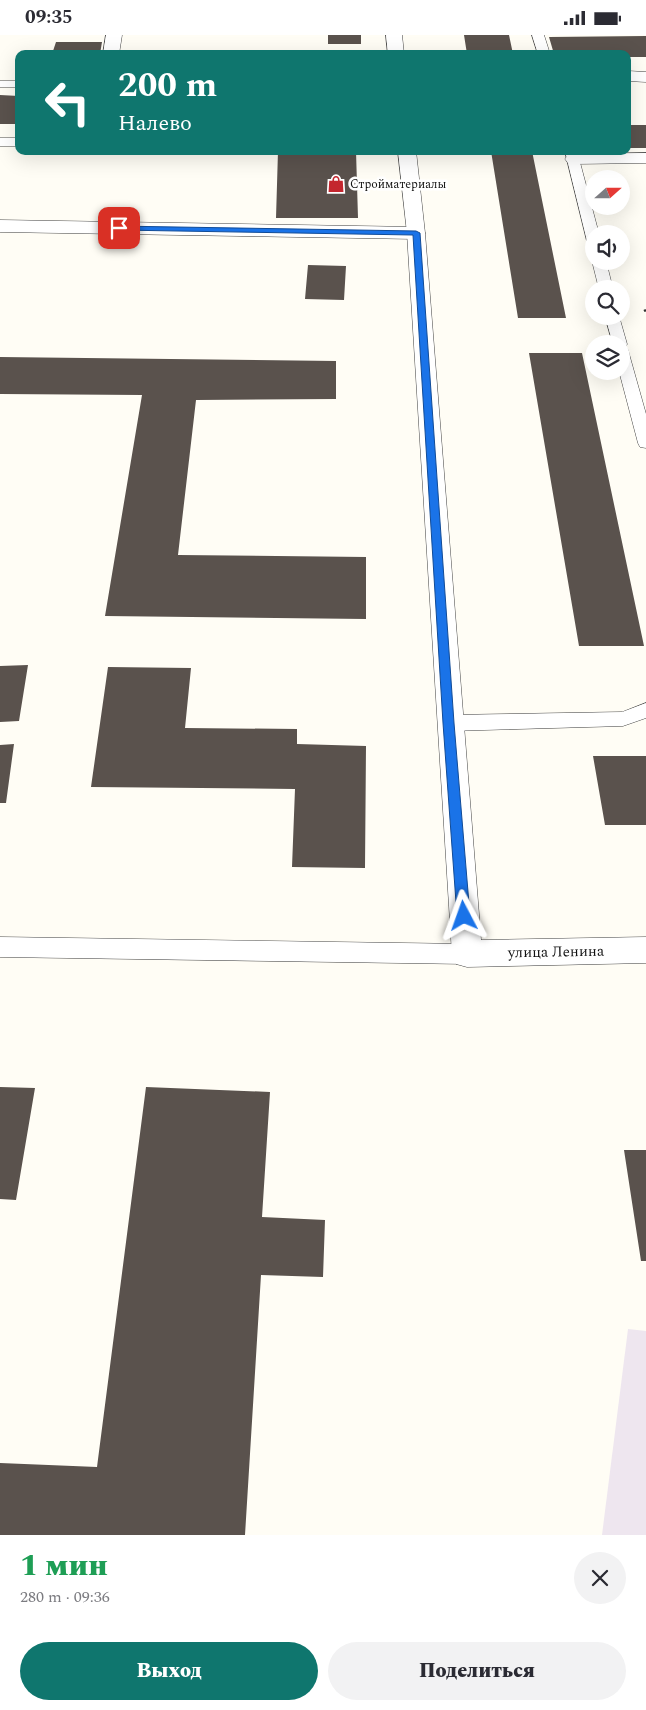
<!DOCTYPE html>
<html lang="ru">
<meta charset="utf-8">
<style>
body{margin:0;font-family:Spectral,serif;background:#f2f2f3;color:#2b2b33;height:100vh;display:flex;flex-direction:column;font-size:19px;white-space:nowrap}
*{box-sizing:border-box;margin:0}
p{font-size:16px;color:#7c7c81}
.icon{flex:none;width:28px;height:28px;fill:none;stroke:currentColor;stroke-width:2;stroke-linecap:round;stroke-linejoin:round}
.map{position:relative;height:1500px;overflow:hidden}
.sheet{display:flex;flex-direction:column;background:#fff;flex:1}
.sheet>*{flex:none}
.guide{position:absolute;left:15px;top:15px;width:616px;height:105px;border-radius:10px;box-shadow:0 5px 20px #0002;background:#0f766e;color:#fff;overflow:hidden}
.needle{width:32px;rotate:69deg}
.controls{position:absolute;left:585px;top:135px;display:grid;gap:10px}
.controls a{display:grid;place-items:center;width:45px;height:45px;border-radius:50%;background:#fff;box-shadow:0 5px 20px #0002;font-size:25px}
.pin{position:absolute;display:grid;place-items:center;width:42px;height:42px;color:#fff;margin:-21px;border-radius:10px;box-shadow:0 2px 8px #0006}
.me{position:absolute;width:55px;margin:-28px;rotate:356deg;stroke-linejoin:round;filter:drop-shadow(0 0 4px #0008)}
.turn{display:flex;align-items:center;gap:18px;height:105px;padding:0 20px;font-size:22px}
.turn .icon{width:65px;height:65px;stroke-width:2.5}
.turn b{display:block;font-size:35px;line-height:42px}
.round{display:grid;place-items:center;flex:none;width:52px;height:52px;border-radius:26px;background:#f2f2f3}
.overview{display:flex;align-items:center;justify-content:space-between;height:85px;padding:0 20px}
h1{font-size:30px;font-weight:800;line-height:38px;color:#1e9e55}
.primary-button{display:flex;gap:10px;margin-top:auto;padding:10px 20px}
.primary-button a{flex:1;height:58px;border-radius:30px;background:#0f766e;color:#fff;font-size:20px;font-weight:800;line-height:58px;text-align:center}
.primary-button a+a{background:#f2f2f3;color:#2b2b33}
.status{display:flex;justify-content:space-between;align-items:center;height:35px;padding:0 25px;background:#fff;direction:ltr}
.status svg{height:14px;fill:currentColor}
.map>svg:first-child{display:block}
</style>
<div class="status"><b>09:35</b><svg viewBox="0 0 49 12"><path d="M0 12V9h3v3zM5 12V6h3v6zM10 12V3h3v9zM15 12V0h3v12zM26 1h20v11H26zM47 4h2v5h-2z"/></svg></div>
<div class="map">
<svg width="646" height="1500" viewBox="0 0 646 1500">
<rect width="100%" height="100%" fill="#fffdf5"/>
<path fill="#eee6ef" d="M628,1294L646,1296V1500H602Z"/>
<path fill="#5a524d" d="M328,0H361V9H328Z
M464,0H509L513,19H467Z
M646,1V22H628V19H554L549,2Z
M56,7H102L100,19H52Z
M0,60L19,61V89H0Z
M628,90H646V113H628Z
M278,116H356L358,183H276Z
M491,116H532L566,283H518Z
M308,230L346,231L344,265L305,264Z
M529,318H582L644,611H579Z
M0,322L336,326V364L196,365L178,520L366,522V584L105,581L142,360L0,359Z
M28,630L19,686L0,687V631Z
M108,632L191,633L185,693L297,694V709L366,711L365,833L292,832L295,754L91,752Z
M14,709L6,768H0V710Z
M593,721H646V790H605Z
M0,1052L35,1053L16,1165L0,1164Z
M146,1052L270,1057L262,1182L325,1185L323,1242L261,1240L245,1500H0V1428L97,1432Z
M624,1115H646V1226H641Z"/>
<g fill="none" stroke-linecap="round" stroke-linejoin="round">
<g stroke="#444" stroke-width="1">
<path id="service" d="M532,0H544L550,19H538Z
M0,46H19V52H0Z
M0,103H19V111H0Z
M565,116H577L599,199H594V210L587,206Z
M594,224V226H606L613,254H599L592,226Z
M605,281H619L627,309L626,312L628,315L646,379V413L640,412L638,408L619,336H621V309H613Z
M646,668V683L623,691L449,696L442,693L439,688L442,683L449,680L622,677Z
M0,902L467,909L475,912L478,919L475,926L467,929L0,922Z"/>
</g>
<g stroke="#444" stroke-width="1">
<path id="minor" d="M106,0H122L119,19H103Z
M386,0H402L404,19H388Z
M628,36L646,37V47L628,46Z
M646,118V128L574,129L568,128L565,124L568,120L574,119Z
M0,185L416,192L423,194L425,198L423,202L416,204L0,197Z"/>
</g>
<g stroke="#444" stroke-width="1">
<path id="tertiary" d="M398,116H416L425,198L481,905L646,902V928L467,932L456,929L452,919L407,198Z"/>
</g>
<path stroke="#333" stroke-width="2.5" stroke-dasharray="4 2" stroke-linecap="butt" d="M644,276L646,275"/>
<use href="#service" fill="#fff" fill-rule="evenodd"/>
<use href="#minor" fill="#fff" fill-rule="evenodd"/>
<use href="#tertiary" fill="#fff" fill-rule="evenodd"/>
</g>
<path fill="#1a73e8" stroke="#114b97" d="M116,191L416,196L420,198L454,688L470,881L468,884L464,886L457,881L443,688L413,200L119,195L116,194Z"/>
<defs>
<g id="shop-bare" transform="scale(1.35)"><path d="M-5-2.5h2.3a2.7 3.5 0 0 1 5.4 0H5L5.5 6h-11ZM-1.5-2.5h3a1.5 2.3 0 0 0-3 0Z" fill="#c4262e" stroke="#fff" stroke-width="2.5" paint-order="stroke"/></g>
</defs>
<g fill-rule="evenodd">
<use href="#shop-bare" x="336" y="149"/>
</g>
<g text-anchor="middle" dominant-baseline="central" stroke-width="5" stroke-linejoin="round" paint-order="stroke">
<g font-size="12" fill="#111" stroke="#fff" text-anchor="start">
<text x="350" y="149">Стройматериалы</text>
</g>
<g font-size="15" fill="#111" stroke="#fff">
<text transform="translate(556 917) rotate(-1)">улица Ленина</text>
</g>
</g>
</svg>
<div class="controls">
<a><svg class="needle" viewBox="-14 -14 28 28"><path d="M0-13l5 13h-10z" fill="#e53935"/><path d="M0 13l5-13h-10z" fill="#7c7c81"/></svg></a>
<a><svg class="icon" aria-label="sound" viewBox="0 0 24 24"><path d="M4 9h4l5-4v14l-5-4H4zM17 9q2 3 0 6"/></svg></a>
<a><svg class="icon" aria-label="search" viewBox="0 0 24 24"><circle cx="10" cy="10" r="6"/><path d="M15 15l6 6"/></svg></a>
<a><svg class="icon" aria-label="layers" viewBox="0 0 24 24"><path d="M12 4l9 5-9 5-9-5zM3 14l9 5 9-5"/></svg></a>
</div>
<div class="pin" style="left:119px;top:193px;background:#d93025"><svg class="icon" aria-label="arrive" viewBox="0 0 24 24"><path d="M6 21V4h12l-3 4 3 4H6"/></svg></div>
<svg class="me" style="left:464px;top:881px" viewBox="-20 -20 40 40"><path d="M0-17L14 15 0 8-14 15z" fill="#1a73e8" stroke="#fff" stroke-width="4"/></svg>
<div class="guide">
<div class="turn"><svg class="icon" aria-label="left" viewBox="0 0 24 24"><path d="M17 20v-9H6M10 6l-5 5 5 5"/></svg><div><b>200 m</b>Налево</div></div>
</div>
</div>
<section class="sheet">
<div class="overview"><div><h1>1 мин</h1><p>280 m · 09:36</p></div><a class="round"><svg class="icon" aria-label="close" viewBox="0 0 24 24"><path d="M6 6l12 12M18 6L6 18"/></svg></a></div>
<div class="primary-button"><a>Выход</a><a>Поделиться</a></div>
</section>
